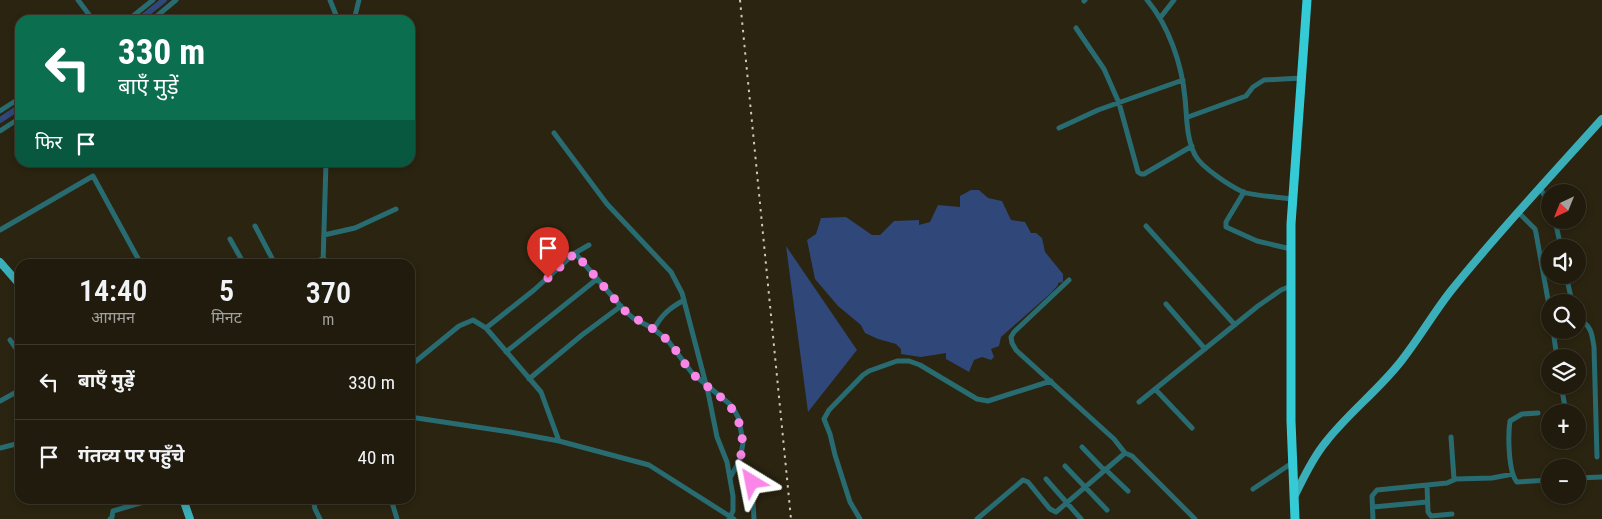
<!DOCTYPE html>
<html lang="hi">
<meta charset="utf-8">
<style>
body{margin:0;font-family:"Roboto Condensed","Noto Sans Devanagari",sans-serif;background:#2d281a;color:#f1f3f6;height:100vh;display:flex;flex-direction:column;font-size:19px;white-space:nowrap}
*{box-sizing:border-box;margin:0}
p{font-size:16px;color:#a2a19d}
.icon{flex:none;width:28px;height:28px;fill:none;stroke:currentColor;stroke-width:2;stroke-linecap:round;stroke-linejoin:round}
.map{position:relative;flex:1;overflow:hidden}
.panel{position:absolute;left:15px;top:259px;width:400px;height:245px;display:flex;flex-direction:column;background:#201b0c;border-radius:15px;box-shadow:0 2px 8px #0003,0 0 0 1px #3d392d}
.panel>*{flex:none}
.banner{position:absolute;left:15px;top:15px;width:400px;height:152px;border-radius:15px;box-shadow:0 2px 8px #0003,0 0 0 1px #3d392d;background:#0b6e4f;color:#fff;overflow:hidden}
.needle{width:32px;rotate:223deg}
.controls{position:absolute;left:1541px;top:184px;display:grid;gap:10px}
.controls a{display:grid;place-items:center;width:45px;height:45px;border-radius:50%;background:#201b0c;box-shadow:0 2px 8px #0003,0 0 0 1px #3d392d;font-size:25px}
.pin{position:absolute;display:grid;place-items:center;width:42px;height:42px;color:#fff;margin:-51px -21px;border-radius:50% 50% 50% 0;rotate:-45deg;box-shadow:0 0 5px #0007}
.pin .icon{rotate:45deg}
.me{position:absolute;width:55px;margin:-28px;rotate:325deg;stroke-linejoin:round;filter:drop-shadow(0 0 4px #0008)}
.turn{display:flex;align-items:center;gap:18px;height:105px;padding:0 20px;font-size:22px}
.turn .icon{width:65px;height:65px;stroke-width:2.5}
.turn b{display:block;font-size:35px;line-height:42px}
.then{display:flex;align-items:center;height:48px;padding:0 20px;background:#0003;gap:10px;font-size:19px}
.eta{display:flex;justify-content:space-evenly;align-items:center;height:85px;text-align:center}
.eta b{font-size:30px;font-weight:600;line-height:35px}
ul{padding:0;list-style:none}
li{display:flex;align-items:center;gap:15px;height:75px;padding:0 20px;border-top:1px solid #3d392d}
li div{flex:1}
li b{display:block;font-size:19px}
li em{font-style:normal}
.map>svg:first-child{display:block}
</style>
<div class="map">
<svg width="1602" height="519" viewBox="0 0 1602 519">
<rect width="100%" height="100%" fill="#2a2410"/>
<path fill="#30477a" d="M971,190H979L988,198L1002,201L1011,220L1025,222L1031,233H1036L1042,238L1045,252L1063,274V282L1058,283V285L1051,293L1001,337L999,346L991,349L994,357L991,360L982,357L974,360L969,372L946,359V353L921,357L901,354V349L896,344L878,339L865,333L861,325L838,306L815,279L807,240L816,234L821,218L846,217L872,235H880L894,221L919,220V225L930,222L938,205L960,207V196Z
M786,246L857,350L808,412Z"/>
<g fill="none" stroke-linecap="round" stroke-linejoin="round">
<path stroke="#30477a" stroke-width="6" d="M139,20L164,0
M0,120L20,107"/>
<path stroke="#286c72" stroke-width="5" d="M78,0L93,20
M330,0L338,20
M1147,0C1169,26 1182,65 1185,98C1187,116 1186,138 1195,155C1201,167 1230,186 1243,192C1255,196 1279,197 1292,199
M1084,1L1085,0
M1160,18L1174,0
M128,20L153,0
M152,20L176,0
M354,20L359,0
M1076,28L1104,69L1119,103L1138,172L1141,174H1144L1192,146
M0,111L20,98
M1188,117L1246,96L1253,87L1264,80L1302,78
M1059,128L1098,110L1183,80
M0,131L20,118
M554,133L607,204L671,272L682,293L708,392L717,437L727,462L733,496V511L729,519
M1540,188L1550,205
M1244,192L1226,222V227L1257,241L1291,249
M1518,212L1535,229L1536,233L1550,311
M1555,220L1561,248
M255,226L275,264
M1146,226L1235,325
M0,230L93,176L141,264
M324,235L355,228L396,209
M230,239L244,264
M575,253L624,310L633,318L654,329L669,342L692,373L732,406L739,419L743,443L740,460L730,478
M312,264L324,258
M323,264L326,162
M1566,275L1572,302
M1069,280L1014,332L1011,337L1012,343L1016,350L1114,439L1125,453
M1166,304L1205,349
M1578,319C1591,325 1592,333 1594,347L1597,457
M486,328L534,290L575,253L589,245
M654,329C662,314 670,308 684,300
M1553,330L1557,358
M10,340L20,354
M506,352L597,279
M410,366L459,326L473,320L486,328L541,392L559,441
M529,379L582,335L621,306
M1561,385L1566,412
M1155,389L1192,428
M0,401L20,390
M1139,402L1258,306L1281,290L1291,286
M1538,413L1522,414L1510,421C1508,434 1508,472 1517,482L1550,480
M410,417L510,432L559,441L649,465L734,519
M1451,437L1454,479
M1567,440V447
M1082,447L1104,470
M0,448L20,443
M738,463L750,475L752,482L754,519
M1065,466L1107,510
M1105,469L1128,491
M1578,478L1602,477
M1046,479L1081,519
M1427,485L1428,512L1431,516L1452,514
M1253,489L1292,463
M313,499L315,509L320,519
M391,499L397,519
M1373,507L1427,502
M110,519L112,517L113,511L154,499
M860,519L850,502L835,455L830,434L824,419L829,410L863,375L869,371L897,361H909L920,365L977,399L988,401L1051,381
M977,519L1023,480L1028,482L1050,509L1056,512L1125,453L1132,456L1195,519
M1373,519L1372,496L1377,490L1447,483L1456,479L1492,478L1513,474"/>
<path stroke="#3aafb9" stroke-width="8" d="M0,262L20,285
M1295,495C1304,477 1312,459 1325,443C1348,413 1379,390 1402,360C1419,338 1433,314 1450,292C1498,232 1551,176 1602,119
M183,499L190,519"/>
<path stroke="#34cad6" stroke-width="9" d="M1295,519L1291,421V224L1307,0"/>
<path stroke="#cdc9bb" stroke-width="2" stroke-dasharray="2.5 5" stroke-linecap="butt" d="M740,0L791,519"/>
</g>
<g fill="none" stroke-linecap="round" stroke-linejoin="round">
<path stroke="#fa87e7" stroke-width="9" stroke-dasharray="0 16.2" d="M548,278L575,253L624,310C638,322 656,328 668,341C678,351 684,365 694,375C716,396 738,402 742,437C743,445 742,455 738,463L750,475L752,482"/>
</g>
</svg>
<div class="controls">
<a><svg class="needle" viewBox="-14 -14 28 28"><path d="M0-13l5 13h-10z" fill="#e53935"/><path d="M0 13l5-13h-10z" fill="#a2a19d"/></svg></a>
<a><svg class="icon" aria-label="sound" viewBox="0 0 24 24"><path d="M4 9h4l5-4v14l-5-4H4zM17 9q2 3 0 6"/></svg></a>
<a><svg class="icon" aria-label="search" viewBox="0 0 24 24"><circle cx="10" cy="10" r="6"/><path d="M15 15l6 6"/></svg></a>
<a><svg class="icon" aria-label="layers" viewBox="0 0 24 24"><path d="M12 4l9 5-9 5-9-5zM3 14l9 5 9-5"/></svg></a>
<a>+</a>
<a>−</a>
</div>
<div class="pin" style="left:548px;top:278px;background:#d93025"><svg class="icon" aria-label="arrive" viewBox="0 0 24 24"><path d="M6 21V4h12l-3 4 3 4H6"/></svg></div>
<svg class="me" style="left:752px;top:482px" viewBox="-20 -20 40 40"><path d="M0-17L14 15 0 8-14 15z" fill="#fa87e7" stroke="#fff" stroke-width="4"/></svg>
<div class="banner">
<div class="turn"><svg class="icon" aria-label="left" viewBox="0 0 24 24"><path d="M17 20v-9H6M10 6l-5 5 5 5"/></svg><div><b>330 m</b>बाएँ मुड़ें</div></div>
<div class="then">फिर<svg class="icon" aria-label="arrive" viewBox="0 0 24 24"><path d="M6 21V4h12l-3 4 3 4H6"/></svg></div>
</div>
<section class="panel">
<div class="eta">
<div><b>14:40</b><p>आगमन</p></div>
<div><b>5</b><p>मिनट</p></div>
<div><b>370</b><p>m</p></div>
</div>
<ul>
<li><svg class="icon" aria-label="left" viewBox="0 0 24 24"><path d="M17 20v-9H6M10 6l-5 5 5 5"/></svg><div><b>बाएँ मुड़ें</b></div><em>330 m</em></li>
<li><svg class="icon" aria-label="arrive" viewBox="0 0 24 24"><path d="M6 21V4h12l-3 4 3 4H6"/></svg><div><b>गंतव्य पर पहुँचे</b></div><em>40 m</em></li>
</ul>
</section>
</div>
